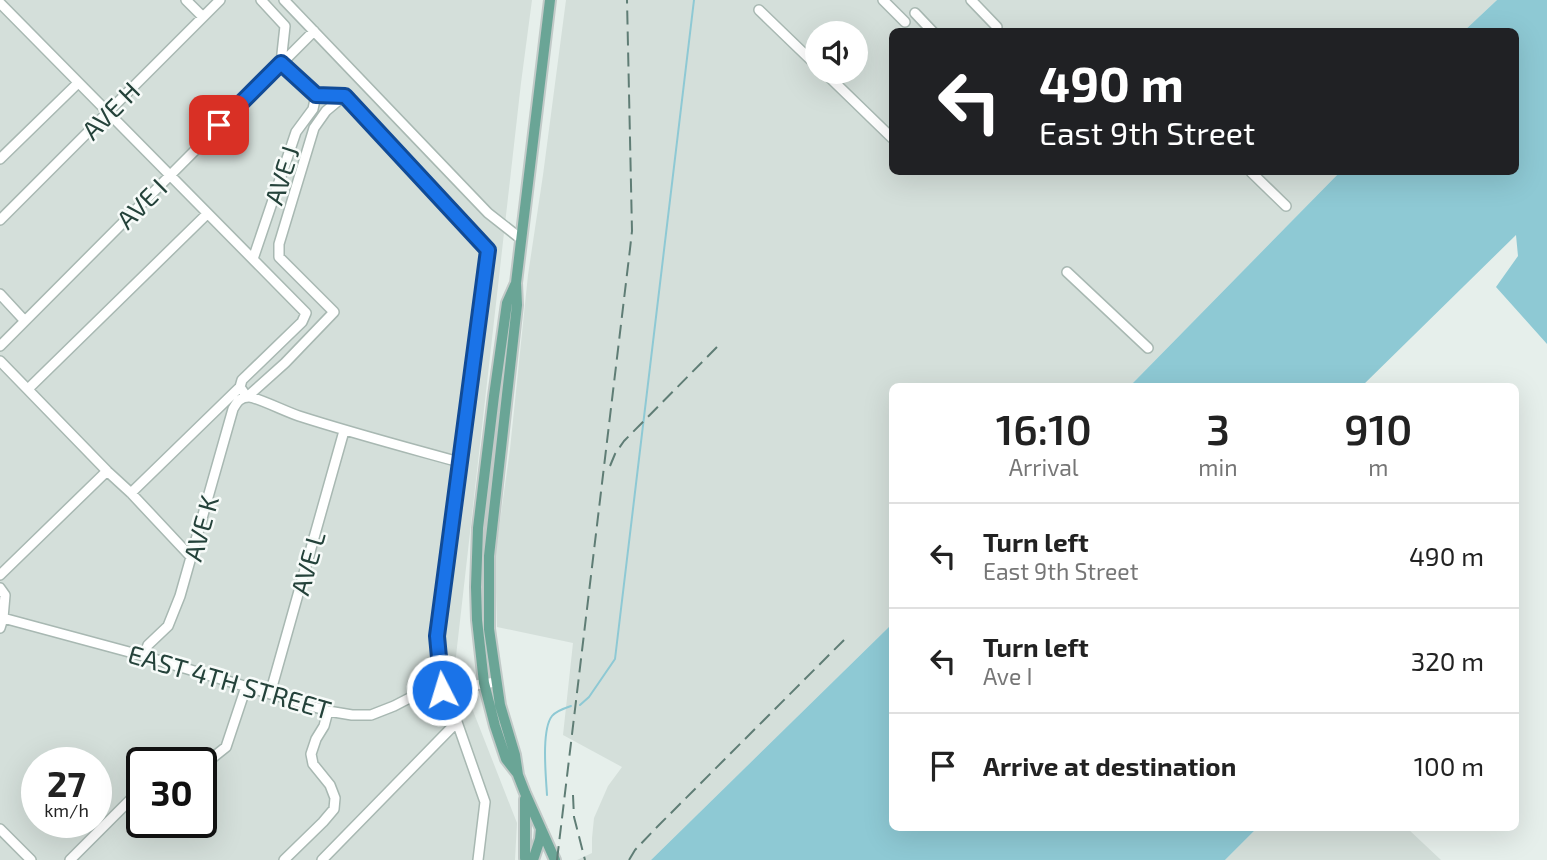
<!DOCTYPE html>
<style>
body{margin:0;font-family:"Exo 2",sans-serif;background:#f2f2f2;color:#222;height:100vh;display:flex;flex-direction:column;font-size:26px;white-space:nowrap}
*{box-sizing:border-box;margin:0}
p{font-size:23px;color:#767676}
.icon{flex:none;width:38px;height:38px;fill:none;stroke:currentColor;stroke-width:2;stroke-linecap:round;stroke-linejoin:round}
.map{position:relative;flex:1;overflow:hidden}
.side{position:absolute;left:889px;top:383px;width:630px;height:448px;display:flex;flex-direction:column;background:#fff;border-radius:10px;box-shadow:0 7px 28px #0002}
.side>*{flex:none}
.top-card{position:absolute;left:889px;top:28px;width:630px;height:147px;border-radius:10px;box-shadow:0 7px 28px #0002;background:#202124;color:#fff;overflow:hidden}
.controls{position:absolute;left:805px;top:21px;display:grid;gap:14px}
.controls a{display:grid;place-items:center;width:63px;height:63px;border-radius:50%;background:#fff;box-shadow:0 7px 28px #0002;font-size:35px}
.speed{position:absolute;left:21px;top:747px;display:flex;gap:14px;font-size:35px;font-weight:700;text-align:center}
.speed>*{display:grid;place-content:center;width:91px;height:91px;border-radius:50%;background:#fff;box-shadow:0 7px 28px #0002;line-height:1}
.speed small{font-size:18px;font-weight:400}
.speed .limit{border:4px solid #111;border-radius:10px;background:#fff;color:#111}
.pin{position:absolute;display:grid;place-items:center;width:60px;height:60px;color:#fff;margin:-30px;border-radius:14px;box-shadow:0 4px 10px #0006}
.me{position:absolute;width:77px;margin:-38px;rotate:355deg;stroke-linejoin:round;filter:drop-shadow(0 0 5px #0008)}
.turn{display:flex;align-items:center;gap:24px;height:147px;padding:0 35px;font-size:32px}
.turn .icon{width:91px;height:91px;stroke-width:2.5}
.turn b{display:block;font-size:49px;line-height:60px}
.eta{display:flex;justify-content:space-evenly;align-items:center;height:119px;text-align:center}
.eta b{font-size:42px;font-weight:600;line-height:49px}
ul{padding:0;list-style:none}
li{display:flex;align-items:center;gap:21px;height:105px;padding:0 35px;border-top:2px solid #e0e0e0}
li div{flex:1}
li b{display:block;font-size:26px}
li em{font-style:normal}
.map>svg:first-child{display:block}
</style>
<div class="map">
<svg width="1547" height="860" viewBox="0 0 1547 860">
<rect width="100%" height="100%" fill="#e6efeb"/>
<path fill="#d4dfda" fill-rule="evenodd" d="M0,0H532L521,83L455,665L517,823L515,860H0ZM37,763H96V822H37ZM142,763H201V822H142Z
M566,0H1497L1464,31L892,32V172H1340L1129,387H892V624L651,860H577L592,853V838L594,818L608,786L622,767L563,735L573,643L497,627L495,557L510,449L528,275L543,175ZM817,33H856V72H817Z
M1257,828H1407L1441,860H1225Z"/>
<path fill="#8ec9d4" d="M1497,0H1547V344L1496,287L1518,256L1516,235L1361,387H1129L1340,172H1516V32L1464,31Z
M892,624V828H1257L1225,860H651Z"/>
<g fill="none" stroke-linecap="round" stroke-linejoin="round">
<path stroke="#8ec9d4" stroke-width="2" d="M580,705L589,697L615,659L694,0
M547,795C546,777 541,730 552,716C556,711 565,708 571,706"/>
<g stroke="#a8b8b2" stroke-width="12">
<path id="minor" d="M186,0L203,17
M261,0L285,26L281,63L316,95L344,96L488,250L437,636L442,690L457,722L485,802L478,860
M284,0L488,213L521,239
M883,0L905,22
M971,0L997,27
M0,3L306,313L302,322L242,380L240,387
M759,10L817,66
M915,13L933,32
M824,72L892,138
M0,159L78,83
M1251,172L1286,206
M0,220L220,0
M253,259L296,132L313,109L316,95
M1067,272L1148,348
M0,294L24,320
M0,346L314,31
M0,361L107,471L131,493L191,557
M28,389L207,214
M131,493L240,387L247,397L285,363L334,312L279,257V244L314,128L326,111L344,96
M0,575L107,471
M0,588L5,595L3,618L0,628
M3,618L144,656L328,711L352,715H371L394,706L427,689L442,690L496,682
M144,656L148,645L168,626L180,596L233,409C237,402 240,397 249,397C256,397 289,413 299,416C352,433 405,447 459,462
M270,694L344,431
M201,763L211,759L226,747L246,687
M0,829L31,860
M70,860L136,794L142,791
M284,860L323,822L334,809L335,798L330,785L313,764L311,754L316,739L324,726L328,711
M322,860L457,722"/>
</g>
<g stroke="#c2cac8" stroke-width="14">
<path id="major" d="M550,0L516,283L517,305L489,556V629L500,705L515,755L518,775L525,793L555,860
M515,285L507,303L494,396L478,528L476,587L477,620L484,683L495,726L506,759L517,773
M525,799V858
M533,860L540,839L541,829"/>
</g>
<use href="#minor" stroke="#fff" stroke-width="9"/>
<use href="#major" stroke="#6aa596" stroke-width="10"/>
<path stroke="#5f7d75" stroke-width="2" stroke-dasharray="14 7" stroke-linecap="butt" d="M610,466L615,454L624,441L719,345
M573,795L574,817L585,860
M557,860L630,249L632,231L627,0
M629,860L635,850L657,827L845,639"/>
</g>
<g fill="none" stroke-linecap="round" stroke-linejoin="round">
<g stroke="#114b97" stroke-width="18">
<path id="route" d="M219,125L281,63L316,95L345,96L488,250L437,636L442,690"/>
</g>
<use href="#route" stroke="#1a73e8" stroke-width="12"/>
</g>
<g text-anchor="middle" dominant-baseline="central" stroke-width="5" stroke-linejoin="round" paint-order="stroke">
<g font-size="26" fill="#24423a" stroke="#f7fbf9">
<text transform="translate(110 110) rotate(-45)">AVE H</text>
<text transform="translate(281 175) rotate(-72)">AVE J</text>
<text transform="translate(141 203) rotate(-45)">AVE I</text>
<text transform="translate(200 528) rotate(-74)">AVE K</text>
<text transform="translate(307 563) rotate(-74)">AVE L</text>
<text transform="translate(230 681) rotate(16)">EAST 4TH STREET</text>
</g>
</g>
</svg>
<div class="controls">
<a><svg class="icon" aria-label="sound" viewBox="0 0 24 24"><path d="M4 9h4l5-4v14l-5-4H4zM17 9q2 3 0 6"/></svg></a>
</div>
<div class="speed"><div>27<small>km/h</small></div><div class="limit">30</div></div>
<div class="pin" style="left:219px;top:125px;background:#d93025"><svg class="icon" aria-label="arrive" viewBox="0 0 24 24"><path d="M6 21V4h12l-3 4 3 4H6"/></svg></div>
<svg class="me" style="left:442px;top:690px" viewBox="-20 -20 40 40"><circle r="17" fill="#1a73e8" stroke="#fff" stroke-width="3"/><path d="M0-11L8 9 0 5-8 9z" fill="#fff"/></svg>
<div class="top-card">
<div class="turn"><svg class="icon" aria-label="left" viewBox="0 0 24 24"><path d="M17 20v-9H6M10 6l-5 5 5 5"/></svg><div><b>490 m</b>East 9th Street</div></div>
</div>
<section class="side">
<div class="eta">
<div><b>16:10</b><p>Arrival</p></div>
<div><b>3</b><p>min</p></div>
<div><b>910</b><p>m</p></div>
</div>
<ul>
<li><svg class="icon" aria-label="left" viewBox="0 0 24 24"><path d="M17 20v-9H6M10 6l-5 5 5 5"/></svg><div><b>Turn left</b><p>East 9th Street</p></div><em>490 m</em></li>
<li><svg class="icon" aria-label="left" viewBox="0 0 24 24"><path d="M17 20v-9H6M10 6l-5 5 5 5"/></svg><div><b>Turn left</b><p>Ave I</p></div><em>320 m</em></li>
<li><svg class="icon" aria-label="arrive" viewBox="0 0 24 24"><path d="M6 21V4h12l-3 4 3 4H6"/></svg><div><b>Arrive at destination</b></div><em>100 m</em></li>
</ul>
</section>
</div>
